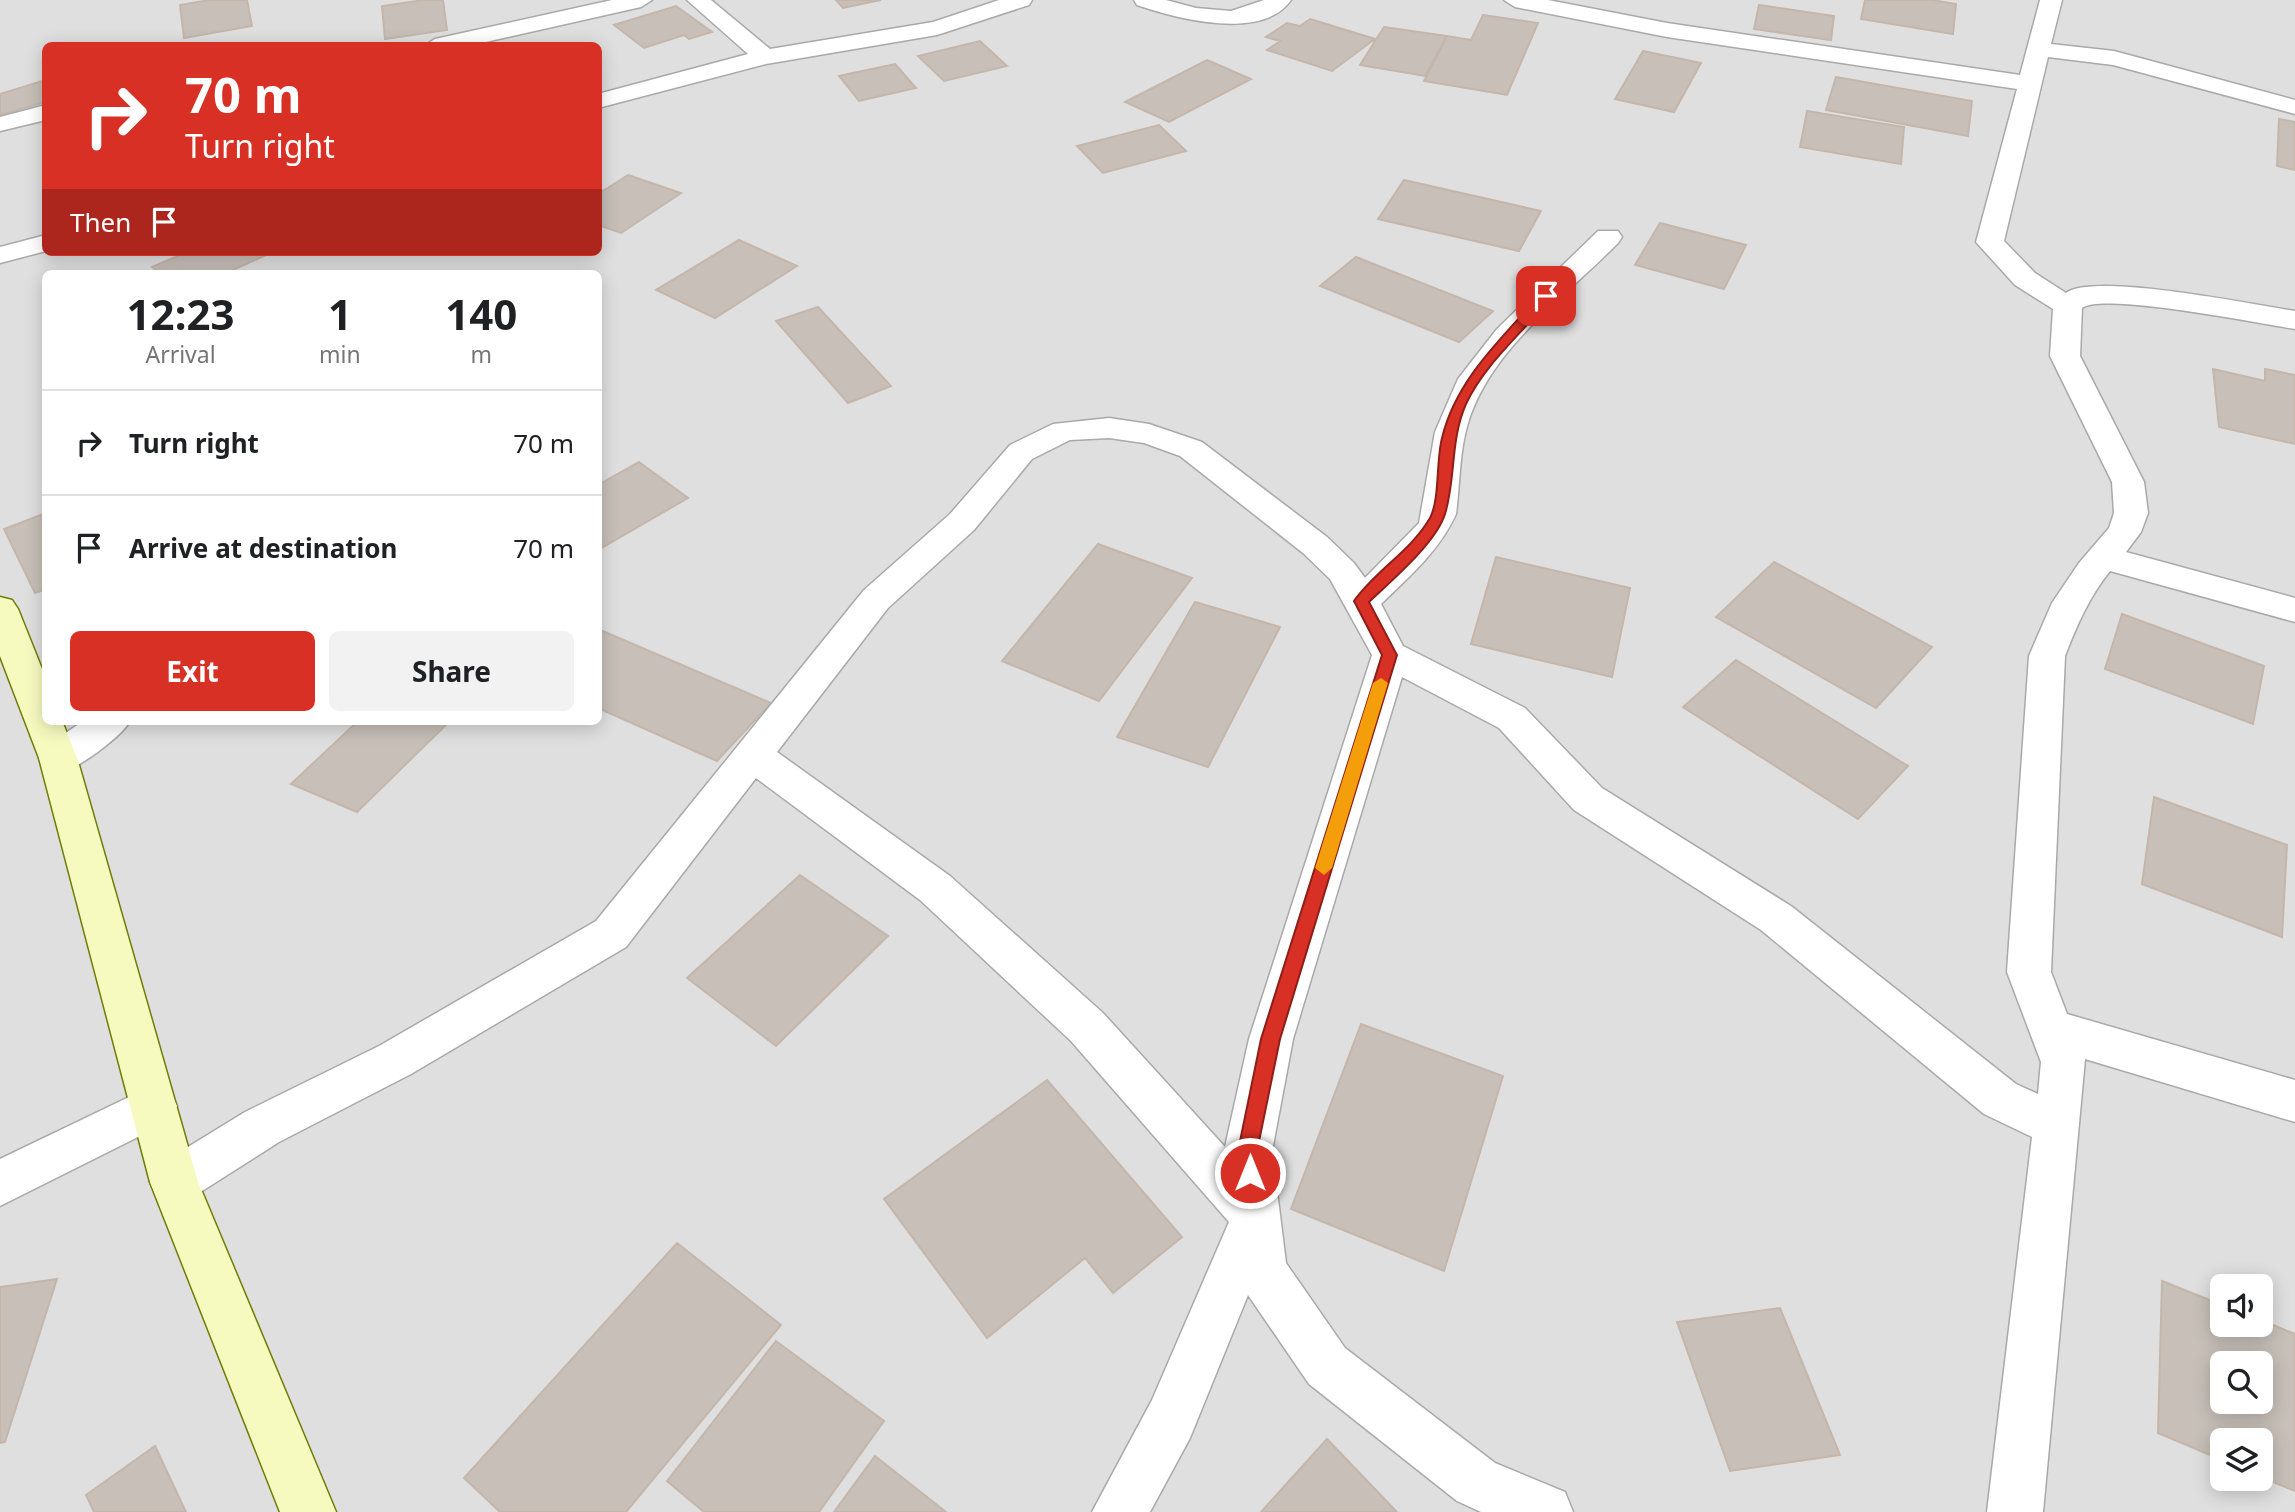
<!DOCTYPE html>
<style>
body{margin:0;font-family:"Noto Sans",sans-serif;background:#f2f2f2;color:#202124;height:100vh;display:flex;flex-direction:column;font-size:26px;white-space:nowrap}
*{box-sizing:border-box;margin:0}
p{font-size:23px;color:#757577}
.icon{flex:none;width:38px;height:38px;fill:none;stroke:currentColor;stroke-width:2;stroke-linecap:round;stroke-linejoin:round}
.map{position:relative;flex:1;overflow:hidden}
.side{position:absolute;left:42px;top:270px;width:560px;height:455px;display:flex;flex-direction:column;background:#fff;border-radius:10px;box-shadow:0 4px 18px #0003}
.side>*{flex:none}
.top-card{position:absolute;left:42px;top:42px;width:560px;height:214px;border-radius:10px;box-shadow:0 4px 18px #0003;background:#d93025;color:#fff;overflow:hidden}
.buttons{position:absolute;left:2210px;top:1274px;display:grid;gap:14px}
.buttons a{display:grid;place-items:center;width:63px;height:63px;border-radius:10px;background:#fff;box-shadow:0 4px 18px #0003;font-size:35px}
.pin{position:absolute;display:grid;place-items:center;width:60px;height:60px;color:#fff;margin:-30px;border-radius:14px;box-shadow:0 4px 10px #0006}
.me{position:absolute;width:77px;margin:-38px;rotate:0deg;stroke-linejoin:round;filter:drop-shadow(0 0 5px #0008)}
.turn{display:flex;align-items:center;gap:24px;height:147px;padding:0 28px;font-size:32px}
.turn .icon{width:91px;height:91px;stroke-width:2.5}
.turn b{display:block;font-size:49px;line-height:60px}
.then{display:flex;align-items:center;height:66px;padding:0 28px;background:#0003;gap:14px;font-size:26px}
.eta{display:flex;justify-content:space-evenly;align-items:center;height:119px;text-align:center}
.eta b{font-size:42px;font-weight:700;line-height:49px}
.button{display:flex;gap:14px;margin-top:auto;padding:14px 28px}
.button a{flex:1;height:80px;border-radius:10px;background:#d93025;color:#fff;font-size:28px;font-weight:700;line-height:80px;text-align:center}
.button a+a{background:#f2f2f2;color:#202124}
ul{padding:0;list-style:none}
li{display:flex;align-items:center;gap:21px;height:105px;padding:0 28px;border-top:2px solid #e0e0e0}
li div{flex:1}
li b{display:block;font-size:26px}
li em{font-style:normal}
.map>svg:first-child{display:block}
</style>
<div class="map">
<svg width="2295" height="1512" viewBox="0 0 2295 1512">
<rect width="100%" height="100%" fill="#f2efe9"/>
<path fill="#e0dfdf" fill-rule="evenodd" d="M0,0H2295V1512H0ZM46,46H598V252H46ZM46,273H598V721H46ZM2222,1286H2261V1325H2222ZM2222,1363H2261V1402H2222ZM2222,1440H2261V1479H2222Z"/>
<path fill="#c7bfb8" stroke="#c4b6ab" stroke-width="2" fill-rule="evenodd" d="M209,0H247L252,26L184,38L180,5Z
M424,0H443L447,30L385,39L382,6Z
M836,0H881L843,8Z
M1865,0H1932L1956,4L1953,34L1861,19Z
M1759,5L1834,16L1831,40L1754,29Z
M676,6L712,32L689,39L684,35L644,48L614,25Z
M1483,15L1538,23L1507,95L1424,81L1447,36L1471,40Z
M1310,19L1375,39L1332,71L1267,50L1280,41L1266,37L1287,23L1300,26Z
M1384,27L1447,36L1425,76L1360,65Z
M980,41L1007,66L944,81L918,56Z
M1643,51L1701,63L1674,112L1615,99Z
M1207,60L1251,79L1169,122L1125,102Z
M895,64L916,88L859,101L839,76Z
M1836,77L1972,101L1968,136L1826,110Z
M42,81L46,84V102L0,115V94Z
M1807,111L1904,127L1901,164L1800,147Z
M2279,119L2295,122V170L2277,166Z
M1159,125L1186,151L1103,173L1077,146Z
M628,175L681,193L621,233L598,225V194Z
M1404,180L1541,211L1519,251L1378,219Z
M1660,223L1746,245L1724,289L1635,265Z
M739,240L797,266L715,318L656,290Z
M187,252H273L226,273H160L152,267Z
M1356,257L1493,311L1459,342L1320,286Z
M818,307L891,386L848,403L776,321Z
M2213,369L2265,381V369L2295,375V444L2219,427Z
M639,462L688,498L598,550V485Z
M46,513V589L35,593L4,529Z
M1098,544L1192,578L1099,701L1002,661Z
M1496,557L1630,588L1612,677L1471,644Z
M1774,562L1932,647L1876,708L1716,617Z
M1195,602L1280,627L1208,767L1117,737Z
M2122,614L2264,666L2253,724L2105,669Z
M598,629L771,703L717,761L598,708Z
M1736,660L1908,766L1858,819L1683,707Z
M358,721H450L357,812L291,784Z
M2154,797L2287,845L2282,937L2142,884Z
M800,875L888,936L776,1046L687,978Z
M1361,1024L1503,1076L1444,1271L1291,1209Z
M1047,1080L1182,1237L1113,1293L1085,1258L987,1338L884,1199Z
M677,1243L781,1325L626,1512H500L464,1478Z
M57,1279L5,1442L0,1443V1287Z
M2162,1281L2222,1305V1325H2261V1320L2295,1334V1491L2261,1477V1440H2222V1460L2158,1433ZM2222,1363H2261V1402H2222Z
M1780,1308L1840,1455L1730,1471L1677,1322Z
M776,1341L884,1421L819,1512H704L667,1481Z
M1327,1439L1397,1512H1261Z
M155,1446L186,1512H94L86,1495Z
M875,1456L946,1512H834Z"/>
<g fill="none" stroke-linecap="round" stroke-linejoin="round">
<g stroke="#a9a9a9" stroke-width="3">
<path id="street" d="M612,0H652L641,7L468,46H424L435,39Z
M687,0H711L770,49L933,22L999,0H1032L1029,5L937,35L766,64L598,108V94L748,54Z
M1134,0H1166L1196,8L1231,11L1264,0H1291C1262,42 1175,18 1137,5Z
M1504,0H1548L1667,23L2020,75L2040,0H2062L2051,44L2114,51L2295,100V114L2113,65L2048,57L2004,241L2035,273L2066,293C2094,272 2254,305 2295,311V329C2261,324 2103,292 2082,308L2080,356L2144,482L2148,513L2141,532L2126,552L2295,598V622L2110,571C2089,597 2077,625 2065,656L2051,972L2067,1014L2295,1080V1122L2085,1059L2043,1512H1987L2032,1137L1984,1114L1761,930L1574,810L1499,728L1402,677L1293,1039L1272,1151L1286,1263L1345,1348L1495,1463L1565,1492L1573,1512H1481L1457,1501L1309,1384L1248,1295L1190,1438L1150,1512H1092L1152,1400L1229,1222L1071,1041L920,900L756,778L626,947L411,1074L279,1142L191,1198L174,1205L157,1198L150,1182L157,1166L245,1112L379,1046L596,921L864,590L950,514L1010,445L1053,424L1109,418L1149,424L1202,442L1327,537L1354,563L1365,578L1419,523L1435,432L1458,379L1497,329L1598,231H1618L1622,237L1618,243C1565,297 1491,348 1468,423C1459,453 1460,484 1456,514C1440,550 1409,577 1381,604L1403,646L1525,708L1602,788L1791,906L2016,1084L2038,1094L2041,1062L2007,972L2029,656L2052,603L2079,563L2109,528L2114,513L2112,482L2050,356L2053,309L2015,285L1976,242L2017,89L1667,37L1515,7ZM1109,438L1144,443L1180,456L1303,553L1330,579L1372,655L1249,1039L1225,1147L1103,1013L950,876L777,752L888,608L974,530L1032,459L1070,440Z
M46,105V120L0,131V117Z
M46,235V251L0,263V247Z
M83,721H130C122,736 78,769 61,772C55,773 50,770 44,768L39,758L44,748Z
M154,1085L170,1091L177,1106L170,1121L0,1206V1159Z"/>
</g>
<g stroke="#707d05" stroke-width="3">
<path id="secondary" d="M0,597L12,600L18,609L46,679V721H62L77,758L198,1182L336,1512H280L150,1182L39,758L0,656Z"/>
</g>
<use href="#street" fill="#fff" fill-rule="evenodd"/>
<use href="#secondary" fill="#f7fabf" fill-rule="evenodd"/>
</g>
<path fill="#d93025" stroke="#8d1f18" stroke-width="2" d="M1542,293L1552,296C1524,332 1485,363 1466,404C1450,440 1456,478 1445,514C1436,543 1391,581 1369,602L1397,655L1280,1039L1257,1151L1260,1173L1257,1179L1250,1182L1243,1179L1238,1151L1261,1039L1382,655L1354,601C1376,570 1410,552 1430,518C1440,499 1436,460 1442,438C1456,379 1503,337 1542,293Z"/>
<path fill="#f59e0b" d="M1381,678L1388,683L1332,868L1324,875L1315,868L1373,683Z"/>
</svg>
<div class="buttons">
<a><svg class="icon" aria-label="sound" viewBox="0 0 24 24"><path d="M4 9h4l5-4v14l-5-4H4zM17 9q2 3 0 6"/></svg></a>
<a><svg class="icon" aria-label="search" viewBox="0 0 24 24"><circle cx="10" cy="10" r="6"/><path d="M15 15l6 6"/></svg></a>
<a><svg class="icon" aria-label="layers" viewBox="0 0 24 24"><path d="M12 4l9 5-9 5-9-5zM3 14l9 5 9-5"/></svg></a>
</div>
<div class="pin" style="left:1546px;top:296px;background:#d93025"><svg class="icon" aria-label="arrive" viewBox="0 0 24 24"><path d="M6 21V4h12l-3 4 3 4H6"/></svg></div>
<svg class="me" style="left:1250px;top:1173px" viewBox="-20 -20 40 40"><circle r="17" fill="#d93025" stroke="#fff" stroke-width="3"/><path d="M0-11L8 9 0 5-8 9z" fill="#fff"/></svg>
<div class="top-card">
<div class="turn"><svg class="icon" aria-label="right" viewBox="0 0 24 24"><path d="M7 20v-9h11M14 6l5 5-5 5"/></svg><div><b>70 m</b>Turn right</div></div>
<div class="then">Then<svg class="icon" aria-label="arrive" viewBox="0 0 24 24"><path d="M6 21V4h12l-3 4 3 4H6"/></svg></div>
</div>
<section class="side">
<div class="eta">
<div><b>12:23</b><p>Arrival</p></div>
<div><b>1</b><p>min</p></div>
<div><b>140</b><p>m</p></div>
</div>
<ul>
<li><svg class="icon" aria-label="right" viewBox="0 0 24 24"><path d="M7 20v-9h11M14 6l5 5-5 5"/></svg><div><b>Turn right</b></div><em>70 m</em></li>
<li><svg class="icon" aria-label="arrive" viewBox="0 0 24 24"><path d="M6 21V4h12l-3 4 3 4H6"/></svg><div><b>Arrive at destination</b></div><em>70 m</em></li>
</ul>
<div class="button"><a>Exit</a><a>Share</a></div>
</section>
</div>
